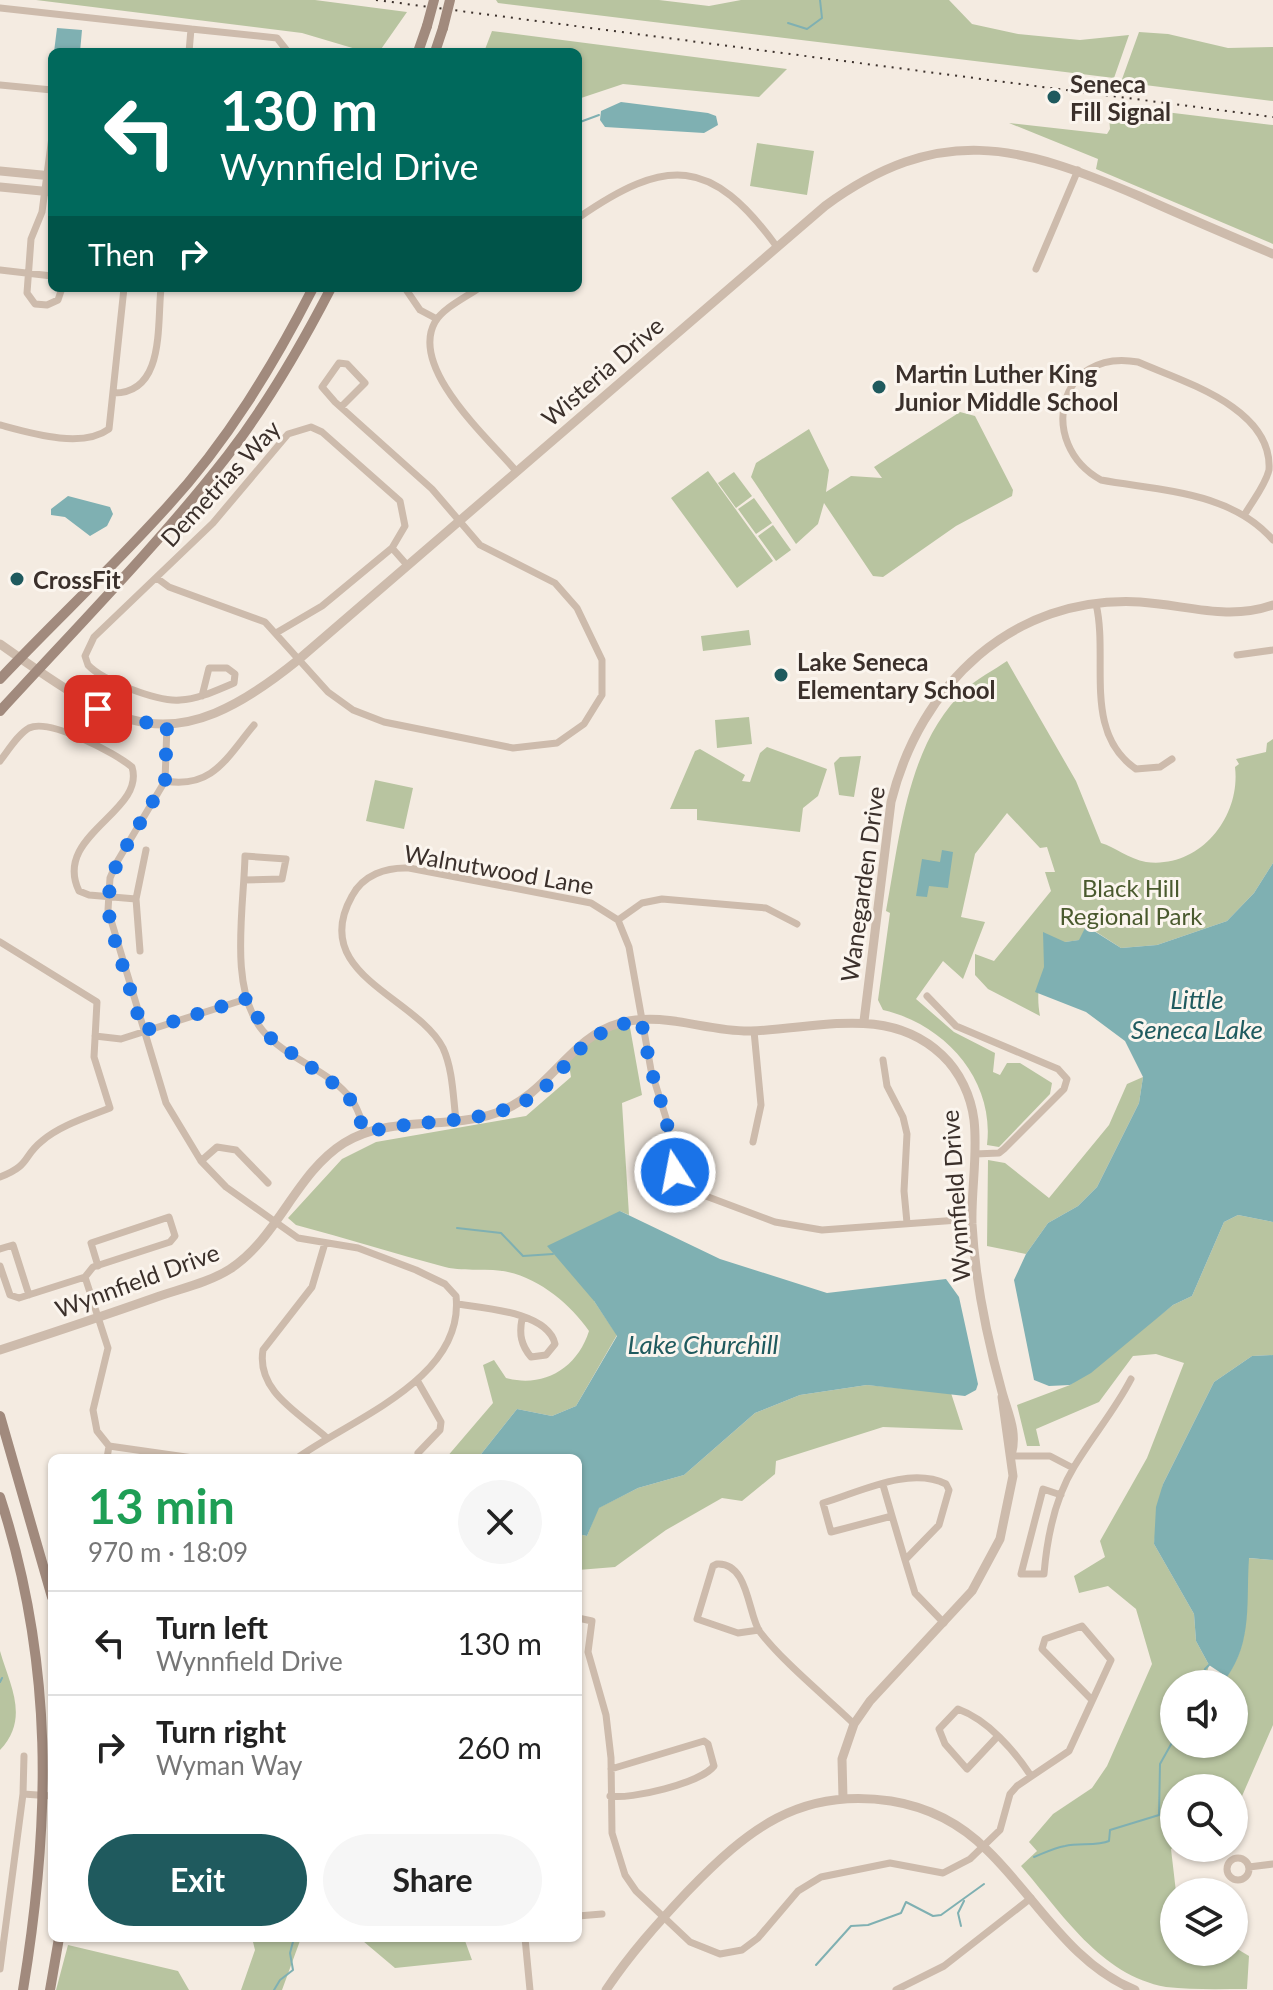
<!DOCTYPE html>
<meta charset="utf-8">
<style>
body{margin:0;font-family:Lato,sans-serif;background:#f6f6f6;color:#222;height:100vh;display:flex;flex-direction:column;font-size:30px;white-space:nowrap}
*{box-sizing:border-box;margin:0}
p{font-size:26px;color:#767676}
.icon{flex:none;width:44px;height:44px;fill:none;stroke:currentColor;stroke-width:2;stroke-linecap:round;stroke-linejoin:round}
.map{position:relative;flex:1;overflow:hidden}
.drawer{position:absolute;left:48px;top:1454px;width:534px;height:488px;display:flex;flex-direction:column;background:#fff;border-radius:12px;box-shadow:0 2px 6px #0004}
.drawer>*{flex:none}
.hud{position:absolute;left:48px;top:48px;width:534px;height:244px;border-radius:12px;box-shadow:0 2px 6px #0004;background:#00695c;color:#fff;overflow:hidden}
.fabs{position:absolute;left:1160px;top:1670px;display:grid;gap:16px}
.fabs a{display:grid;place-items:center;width:88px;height:88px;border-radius:50%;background:#fff;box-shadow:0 2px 6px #0004;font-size:40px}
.pin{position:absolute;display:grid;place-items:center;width:68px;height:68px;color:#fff;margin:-34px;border-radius:16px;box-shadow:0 4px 12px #0006}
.me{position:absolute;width:88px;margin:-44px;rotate:349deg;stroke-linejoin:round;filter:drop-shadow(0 0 6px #0008)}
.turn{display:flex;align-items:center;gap:28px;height:168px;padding:0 40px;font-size:36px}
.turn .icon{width:104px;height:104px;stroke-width:2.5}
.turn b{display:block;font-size:56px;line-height:68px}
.then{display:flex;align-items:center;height:76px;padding:0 40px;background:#0003;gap:16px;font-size:30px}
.round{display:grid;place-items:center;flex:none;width:84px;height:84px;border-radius:42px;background:#f6f6f6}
.overview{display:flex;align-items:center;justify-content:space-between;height:136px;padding:0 40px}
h1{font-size:48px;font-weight:700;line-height:60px;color:#1e9e55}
.primary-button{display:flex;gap:16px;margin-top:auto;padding:16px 40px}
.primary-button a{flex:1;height:92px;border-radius:48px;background:#1f5a5e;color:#fff;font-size:32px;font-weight:700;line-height:92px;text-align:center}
.primary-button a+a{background:#f6f6f6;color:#222}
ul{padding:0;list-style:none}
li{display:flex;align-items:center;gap:24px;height:104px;padding:0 40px;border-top:2px solid #e0e0e0}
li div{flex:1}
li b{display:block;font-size:30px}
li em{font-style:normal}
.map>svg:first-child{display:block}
</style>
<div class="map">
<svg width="1273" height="1990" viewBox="0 0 1273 1990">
<rect width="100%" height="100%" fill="#f4ebe1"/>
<path fill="#b8c4a0" d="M36,0H315L407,12L379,52H366L302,33Z
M496,0H659L709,6L741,0H949L972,24L1018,34L1080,40L1129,35L1114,78L498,3Z
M492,31L787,69L759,97L623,84L578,99V52H484Z
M1139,32L1168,34L1228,48L1273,47V101L1121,82Z
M1108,105L1273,125V244L1096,169L1098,159L1009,123L1107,134L1110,129Z
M757,143L814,151L807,195L750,186Z
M960,412L975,416L1013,490L1012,496L956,526L883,577L873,576L824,503L818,524L796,544L751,477L756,463L809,429L829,470L826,492L851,476L882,478L874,467Z
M708,471L773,561L737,588L671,498Z
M734,472L752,496L736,508L718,483Z
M754,498L772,523L756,534L738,509Z
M773,525L791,550L776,561L758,536Z
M749,630L751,645L703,651L701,636Z
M1007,661L1076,781L1101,843C1115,847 1129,859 1146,862C1200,869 1241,817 1235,767L1239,764L1236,759L1266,752L1267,743L1273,739V863L1254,893L1227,921L1157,945L1121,948L1087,926L1080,940L1065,942C1044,967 1034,983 1040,1016L988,989L975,975V954L994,961L1051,891L1045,872H1055L1047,847L1040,848L1007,813L975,854L961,917L985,922L963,979L943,961L916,999L954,1032L995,1053L993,1072L1000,1075L1007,1063H1020L1052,1083L1050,1094L999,1147L987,1145C995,1079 944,1024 883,1010L878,1000L890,913L886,911C900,837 907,743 966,689C978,678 994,670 1007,661Z
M749,717L752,744L717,748L715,720Z
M767,747L827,769L818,796L803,808L800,832L697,820V809H670L695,751L700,749L745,775L742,781L750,782L760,753Z
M861,756L854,797L839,795L834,763L840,757Z
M375,780L413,788L404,829L366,821Z
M629,1022L642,1095L622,1103L629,1215L620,1211L594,1301L617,1335L576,1406L552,1416L517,1409L478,1458H446L493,1403L483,1365L494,1360L506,1378C543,1388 577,1369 589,1331C568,1301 532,1272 493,1270C476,1269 462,1271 445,1267C395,1254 346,1238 296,1225L288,1218L342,1159L376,1142L526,1116L571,1077L568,1059L593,1036Z
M1143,1077L1139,1103L1097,1187L1078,1206L1048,1223L1026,1254L987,1246L988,1160L1005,1163L1049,1198L1109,1125L1127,1084Z
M1238,1215L1273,1222V1355L1252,1356L1214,1382L1163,1484L1154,1544L1194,1614L1196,1641L1209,1665L1204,1684H1174V1744H1234V1684H1221C1253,1647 1245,1604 1248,1558L1273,1560V1725L1239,1803L1234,1806V1788H1174V1847L1171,1849L1176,1892L1174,1952H1234V1947L1249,1956L1247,1989C1221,1989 1192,1990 1166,1987C1100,1975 1062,1913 1021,1866L1037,1851L1029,1842L1053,1814L1092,1788L1107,1766L1152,1664L1136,1609L1108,1586L1079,1593L1074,1576L1105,1557L1100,1541L1147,1458L1184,1363L1156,1354L1133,1356L1099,1402L1036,1429L1040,1446H1027L1017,1405L1070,1385L1173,1305L1192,1296L1224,1222Z
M867,1385L951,1393L963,1430L883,1427L776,1461L775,1474L742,1501L722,1498L666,1530L615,1567L578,1570V1534L587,1536L598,1508L638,1488L684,1475L755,1413L800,1395Z
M0,1651C10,1686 30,1718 0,1750Z
M252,1938H301L282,1990H241L255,1950Z
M365,1938H464L472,1960L395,1968L363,1941Z
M68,1945L178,1971L189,1990H56Z"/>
<path fill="#7fb0b2" d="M57,28L82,30L80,52H54Z
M621,102L708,113L716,116L718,125L704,133L605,127L600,120L601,111Z
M68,496L110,507L113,514L107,526L90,536L65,517L51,515V509Z
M942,850L953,852L948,888L929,886L927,897L916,896L922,859L940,862Z
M1273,863V1222L1238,1215L1224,1222L1192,1296L1173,1305L1091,1373L1070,1385L1049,1386L1034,1380L1014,1280L1026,1254L1048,1223L1078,1206L1097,1187L1139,1103L1143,1077L1125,1041L1086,1012L1035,992L1044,967L1043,932L1065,942L1079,940L1086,926L1121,948L1157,945L1227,921L1254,893Z
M620,1211L720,1259L827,1293L946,1279L959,1297L978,1384L976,1390L965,1396L867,1385L800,1395L755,1413L684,1475L638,1488L599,1508L587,1536L578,1534V1458H478L517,1409L552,1416L576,1406L617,1336L594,1301L547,1246Z
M1273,1355V1560L1249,1558C1246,1600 1253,1641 1227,1677L1209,1665L1196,1641L1194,1614L1154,1544L1156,1507L1163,1484L1214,1382L1252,1356Z"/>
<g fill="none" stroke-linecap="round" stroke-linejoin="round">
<path stroke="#7fb0b2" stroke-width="2" d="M788,23L807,29L822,18L820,0
M578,128L580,122L599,115
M457,1228L501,1233L523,1256L553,1254
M0,1682L2,1678
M1202,1684L1205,1669L1209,1665
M1034,1857C1044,1853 1054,1848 1065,1846C1079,1843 1098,1846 1109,1841L1110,1830L1159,1815L1160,1764L1174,1739
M961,1926L958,1913L964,1901
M816,1965L851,1926L868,1925L901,1913L906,1902L933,1916L941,1915L984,1884
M274,1990L280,1980L293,1970L290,1953L294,1938"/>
<path stroke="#cdbbac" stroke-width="7" d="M0,8L191,29L189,52
M191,29L277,38L288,52
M0,85L52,90
M52,137L42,212L31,239L27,293L35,304L47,305L58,300L62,288
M578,218C666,157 711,156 777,247
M1036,269L1078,170
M0,270L52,276
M176,288H205
M405,288L420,310L437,319
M479,288C466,297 443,308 435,322C409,368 488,438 516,471
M114,393C165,393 157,325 161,288
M0,425C30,433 82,449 109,429L124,288
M1245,514C1253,500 1265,486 1269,470C1273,407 1181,381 1138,362C1058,347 1036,444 1101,480C1161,491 1230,491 1273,540
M158,579L169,587L265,622L328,692L353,710L384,722L513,748L557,743L584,724L602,695V660L577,608L555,583L480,545L432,489L335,402L322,387L339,363L347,364L365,383L341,407
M1096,604C1109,659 1082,732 1136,769L1160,767L1172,759
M276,633L322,606L392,548
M1237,655L1273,650
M202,696L209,668H227L235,674L234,683C217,690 199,699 180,700C158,702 103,681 88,665L85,656L94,637L213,523L288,434L311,427L322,432L400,501L405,526L392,548L407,565
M116,716L126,686
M167,725L165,781L117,862L110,878L108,910L166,1103L201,1161L226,1187L298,1238L358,1248L416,1270L445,1284L456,1296C465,1379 351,1419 297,1458
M0,761C8,751 18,734 29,728C50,718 115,753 132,767C146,812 52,835 79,891L89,895L136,899
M165,781C213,789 227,757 254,725
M244,880L282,879L286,859L245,856C244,907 228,989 263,1031C286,1058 324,1068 347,1094C357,1104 361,1120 366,1133
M618,920L642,903L662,899L766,908L797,924
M0,942L97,1002L94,1057L110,1108C88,1117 61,1125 42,1141C22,1157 31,1165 0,1177
M140,951L136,899L146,850
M927,996L956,1026L1058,1069L1067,1079L1064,1089L1004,1149L999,1153L975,1154
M95,1036L121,1039L249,998
M883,1060L887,1086L903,1117L907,1134L904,1191L907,1223
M456,1120C453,1097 453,1070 443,1048C417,997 308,974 352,896C363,875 386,867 409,868L591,903L618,920L629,947L651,1070L666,1118L671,1160L681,1179L695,1192L775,1222L822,1230L972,1219
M753,1142L761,1105L754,1031
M201,1161L217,1147L236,1150L268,1183
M325,1243L312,1287L263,1350C256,1391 299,1413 326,1437
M0,1249L13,1245L29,1295
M0,1266L10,1295L19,1298L85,1277L93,1267L170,1242L175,1236L169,1217L91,1243L98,1266
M85,1277L108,1348L93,1410L97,1431L109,1446L107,1458
M457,1304C484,1308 548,1312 555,1344L546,1355L531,1357C521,1345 519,1334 522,1319
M417,1380L441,1422L440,1430L418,1453
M109,1446L193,1458
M1011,1456H1050L1073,1468
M883,1485L892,1516
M1061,1495L1043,1489L1021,1574H1044C1047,1538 1055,1498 1074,1467C1092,1437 1115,1410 1131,1379
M905,1560L892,1516L831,1532L823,1503C860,1492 909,1466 946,1484L949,1490L939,1525L905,1560L915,1593L944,1623
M578,1618L592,1621L588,1652L606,1715L611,1758L612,1833L625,1875L636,1891L690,1942L720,1954L742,1950L758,1938L798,1891L821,1877L890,1863L943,1873L970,1859L1000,1830L1010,1794L1017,1786L1069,1751L1111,1660L1082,1626L1045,1639L1042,1649L1092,1700
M759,1630L738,1633L697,1619L713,1566L717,1564C749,1562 748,1616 760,1632C783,1662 826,1697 854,1724
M998,1736L967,1769L945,1744L939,1729L958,1709C988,1720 1014,1750 1031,1776
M23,1794L24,1756
M610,1796C630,1800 701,1783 714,1766L708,1744L704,1741L611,1769
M1227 1869a11 11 0 1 1 22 0a11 11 0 1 1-22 0Z
M1249,1867L1273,1864
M578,1916L602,1914
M525,1938L530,1990
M0,1969L23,1794L52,1796
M896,1990L944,1966L1031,1898"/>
<path stroke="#cdbbac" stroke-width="9" d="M0,171L52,176
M0,187L52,192
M0,644C121,730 171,763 298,660L825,206C939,123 1018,144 1139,196C1183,216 1228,235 1273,254
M864,1021L891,802C920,685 1012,595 1140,602C1186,605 1228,621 1273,605
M0,1350C52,1333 103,1316 154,1298C179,1289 208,1283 230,1269C278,1238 296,1173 344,1143C389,1115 448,1130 496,1113C549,1095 569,1037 620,1023C665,1011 706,1032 751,1031C818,1029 888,1004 942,1055C960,1072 971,1096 974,1120C978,1155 971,1190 972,1224C975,1279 987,1338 1002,1392C1008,1414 1018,1432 1011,1456
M843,1798L842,1759L854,1724L870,1701L972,1591L1000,1539L1013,1476L1002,1397
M606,1990C630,1954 657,1924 687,1892C747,1830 799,1787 891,1801C928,1807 961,1824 987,1850C1035,1896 1070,1964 1135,1990"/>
<path stroke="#a18a7d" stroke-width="10" d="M418,52L427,26
M435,52L443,28
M0,679C55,621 114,566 167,507C227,442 273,366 313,288
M0,711C77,627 158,545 228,455C268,403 301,346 331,288
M0,1416L52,1597
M0,1497C54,1663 51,1820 23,1990
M50,1990L59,1938"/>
<path stroke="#3b302b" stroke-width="2" stroke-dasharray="2 6" stroke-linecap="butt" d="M376,0L1273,117"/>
<path stroke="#a18a7d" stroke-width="10" d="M427,26L434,0
M443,28L450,0"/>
</g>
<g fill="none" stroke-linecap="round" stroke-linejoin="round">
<path stroke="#1a73e8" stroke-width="14" stroke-dasharray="0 25.2" d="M98,709L133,721L167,725L165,781L117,862L108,897L110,925L143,1031L249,998L265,1034L347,1093L366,1133C415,1118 469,1126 517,1105C570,1082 567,1032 641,1020L651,1070L666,1118L675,1172"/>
</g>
<g fill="#1f5a5e" stroke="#fbf5ee" stroke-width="3">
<circle cx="1054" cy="97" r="8"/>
<circle cx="879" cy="387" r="8"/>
<circle cx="17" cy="579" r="8"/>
<circle cx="781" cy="675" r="8"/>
</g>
<g text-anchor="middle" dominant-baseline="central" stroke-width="6" stroke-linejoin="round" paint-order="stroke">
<g font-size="24" font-weight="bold" fill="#3b302b" stroke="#fbf5ee" text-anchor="start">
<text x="1070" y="83">Seneca<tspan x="1070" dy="28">Fill Signal</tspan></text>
<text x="895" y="373">Martin Luther King<tspan x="895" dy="28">Junior Middle School</tspan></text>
<text x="33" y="579">CrossFit</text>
<text x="797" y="661">Lake Seneca<tspan x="797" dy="28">Elementary School</tspan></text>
</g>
<g font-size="24" fill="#3b302b" stroke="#fbf5ee">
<text transform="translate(602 371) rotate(-41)">Wisteria Drive</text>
<text transform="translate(220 483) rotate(-47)">Demetrias Way</text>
<text transform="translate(499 869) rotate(10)">Walnutwood Lane</text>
<text transform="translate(862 884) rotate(-82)">Wanegarden Drive</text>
<text transform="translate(955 1196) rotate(-94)">Wynnfield Drive</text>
<text transform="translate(137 1280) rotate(-20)">Wynnfield Drive</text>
</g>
<g font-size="24" fill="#4a5a2e" stroke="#fbf5ee">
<text x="1131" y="887">Black Hill<tspan x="1131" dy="28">Regional Park</tspan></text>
</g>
<g font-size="26" font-style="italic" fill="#1f5a5e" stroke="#fbf5ee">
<text x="1197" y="999">Little<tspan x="1197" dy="30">Seneca Lake</tspan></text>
<text x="703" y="1344">Lake Churchill</text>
</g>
</g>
</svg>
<div class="fabs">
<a><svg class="icon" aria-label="sound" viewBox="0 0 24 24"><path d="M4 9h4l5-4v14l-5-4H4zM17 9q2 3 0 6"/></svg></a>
<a><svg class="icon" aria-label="search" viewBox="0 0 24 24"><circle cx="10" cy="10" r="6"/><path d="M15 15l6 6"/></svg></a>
<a><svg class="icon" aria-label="layers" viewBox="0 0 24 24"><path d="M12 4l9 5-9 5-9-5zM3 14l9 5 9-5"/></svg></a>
</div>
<div class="pin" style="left:98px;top:709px;background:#d93025"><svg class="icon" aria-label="arrive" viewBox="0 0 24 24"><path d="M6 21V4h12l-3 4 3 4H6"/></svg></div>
<svg class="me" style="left:675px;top:1172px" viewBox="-20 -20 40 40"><circle r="17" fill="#1a73e8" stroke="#fff" stroke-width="3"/><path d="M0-11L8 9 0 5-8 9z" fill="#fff"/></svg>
<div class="hud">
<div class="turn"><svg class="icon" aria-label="left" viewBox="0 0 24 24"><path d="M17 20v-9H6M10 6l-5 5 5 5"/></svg><div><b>130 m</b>Wynnfield Drive</div></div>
<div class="then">Then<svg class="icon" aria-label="right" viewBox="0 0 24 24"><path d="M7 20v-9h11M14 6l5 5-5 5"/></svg></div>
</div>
<section class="drawer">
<div class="overview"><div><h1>13 min</h1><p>970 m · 18:09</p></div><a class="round"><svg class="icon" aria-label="close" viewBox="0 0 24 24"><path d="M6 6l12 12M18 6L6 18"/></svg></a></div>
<ul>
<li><svg class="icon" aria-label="left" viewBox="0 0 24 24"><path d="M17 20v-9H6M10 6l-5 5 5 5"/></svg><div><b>Turn left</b><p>Wynnfield Drive</p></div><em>130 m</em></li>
<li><svg class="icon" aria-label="right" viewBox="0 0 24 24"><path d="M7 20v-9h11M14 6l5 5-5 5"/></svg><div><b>Turn right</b><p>Wyman Way</p></div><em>260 m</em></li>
</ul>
<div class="primary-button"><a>Exit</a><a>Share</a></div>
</section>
</div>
